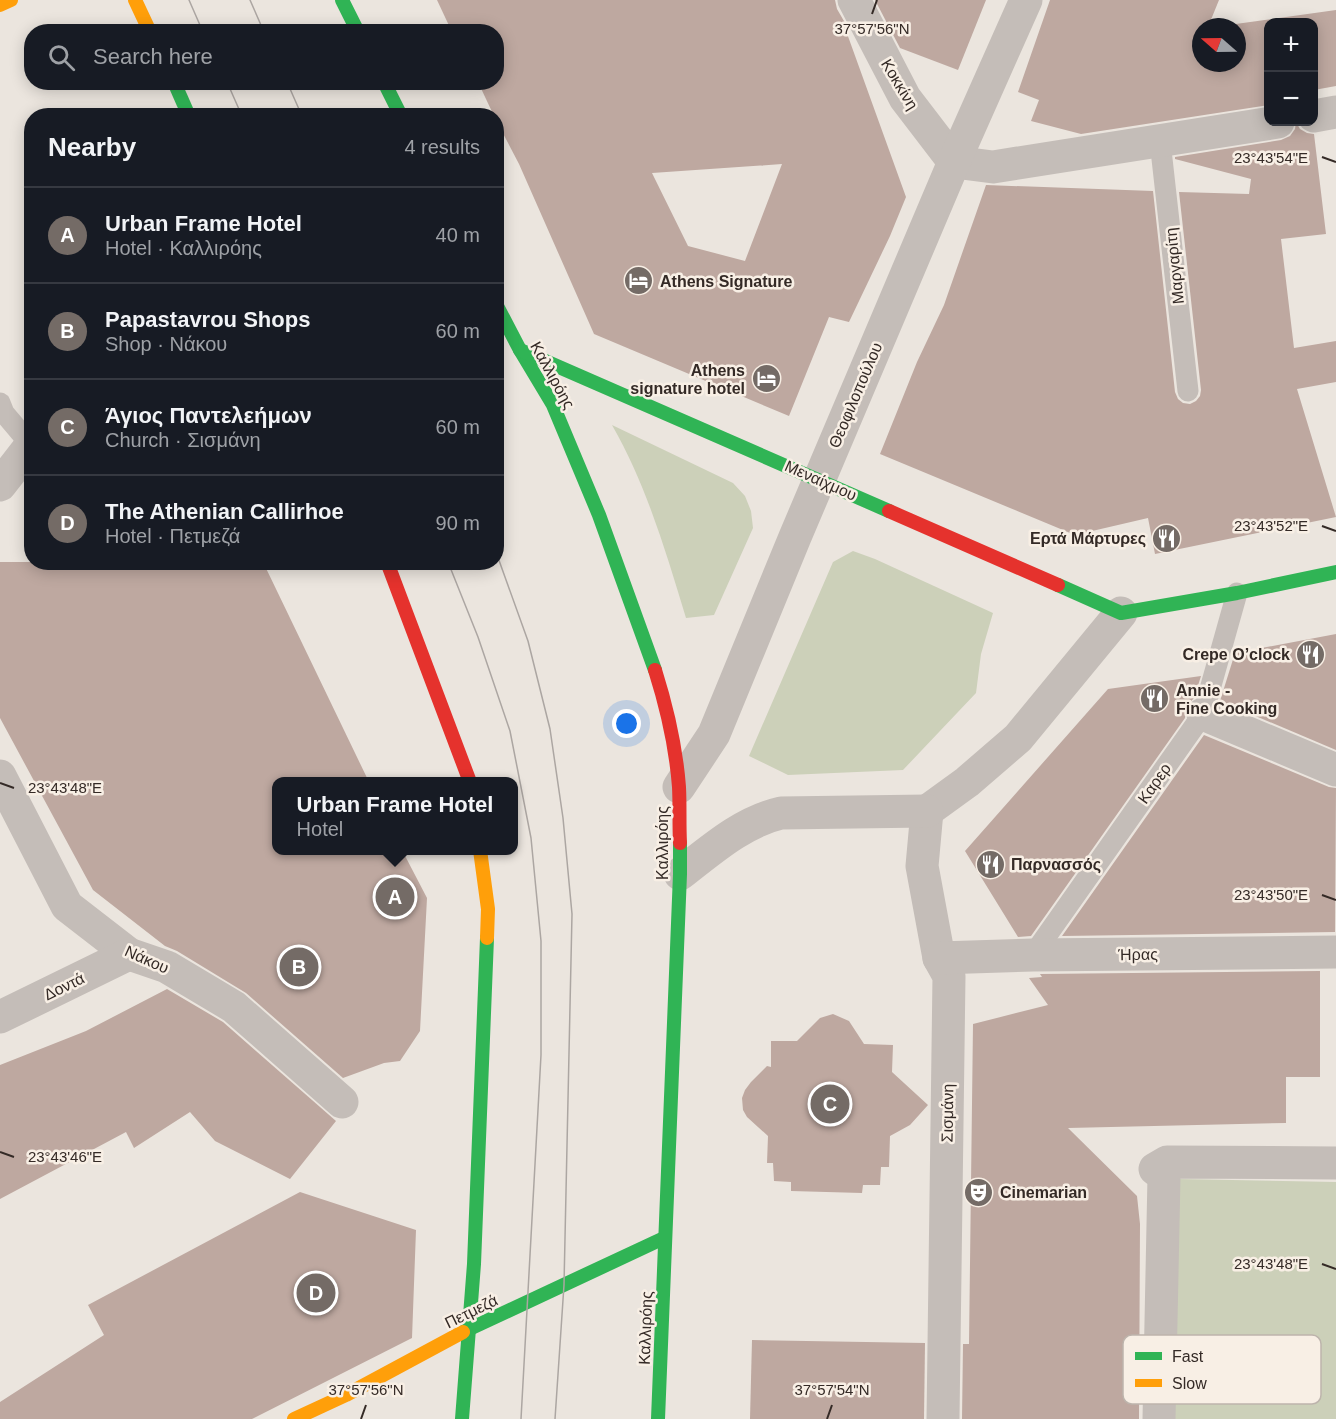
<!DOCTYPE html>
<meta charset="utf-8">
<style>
:root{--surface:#171b24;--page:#242831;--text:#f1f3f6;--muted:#9ea1a6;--line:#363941;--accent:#746b66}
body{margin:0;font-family:Helvetica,sans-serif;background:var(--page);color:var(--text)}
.controls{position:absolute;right:18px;top:18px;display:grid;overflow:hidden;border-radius:12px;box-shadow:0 3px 15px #0003}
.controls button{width:54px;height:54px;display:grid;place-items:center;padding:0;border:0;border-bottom:2px solid var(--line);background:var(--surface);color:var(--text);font:30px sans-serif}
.compass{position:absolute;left:1192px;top:18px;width:54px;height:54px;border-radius:50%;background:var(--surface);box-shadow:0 3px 15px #0003;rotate:290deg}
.you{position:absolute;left:627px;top:724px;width:21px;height:21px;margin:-15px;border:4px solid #fff;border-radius:50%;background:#1a73e8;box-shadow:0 0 0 9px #1a73e833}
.badge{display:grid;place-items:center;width:39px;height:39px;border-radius:50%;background:var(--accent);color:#fff;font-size:20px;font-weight:700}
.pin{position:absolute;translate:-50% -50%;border:3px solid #fff;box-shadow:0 2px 6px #0006}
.popup{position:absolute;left:272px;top:777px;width:246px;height:78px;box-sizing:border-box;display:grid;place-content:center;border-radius:12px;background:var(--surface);filter:drop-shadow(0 2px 4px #0005);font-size:20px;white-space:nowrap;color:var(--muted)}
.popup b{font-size:22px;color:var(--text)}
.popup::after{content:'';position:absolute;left:50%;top:100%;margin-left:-12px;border:12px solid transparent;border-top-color:var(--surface)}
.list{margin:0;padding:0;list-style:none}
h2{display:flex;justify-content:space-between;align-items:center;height:78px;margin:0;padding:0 24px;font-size:26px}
h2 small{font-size:20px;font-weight:400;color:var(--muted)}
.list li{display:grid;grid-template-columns:39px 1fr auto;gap:18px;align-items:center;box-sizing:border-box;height:96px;padding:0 24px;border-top:2px solid var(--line)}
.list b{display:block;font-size:22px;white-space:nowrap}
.list p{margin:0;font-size:20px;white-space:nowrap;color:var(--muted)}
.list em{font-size:20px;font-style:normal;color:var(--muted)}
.icon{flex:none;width:33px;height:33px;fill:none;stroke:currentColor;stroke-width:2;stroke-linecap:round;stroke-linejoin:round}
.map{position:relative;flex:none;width:1336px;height:1419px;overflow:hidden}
.search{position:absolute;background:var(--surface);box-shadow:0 3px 15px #0003;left:24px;top:24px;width:480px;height:66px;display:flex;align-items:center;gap:15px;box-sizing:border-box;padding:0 21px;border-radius:24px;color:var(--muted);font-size:22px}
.panel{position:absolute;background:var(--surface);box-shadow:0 3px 15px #0003;left:24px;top:108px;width:480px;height:462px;border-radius:24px}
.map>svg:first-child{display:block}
.green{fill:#ccd0b9}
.building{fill:#bea8a0;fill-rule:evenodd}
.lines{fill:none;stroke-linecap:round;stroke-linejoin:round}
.lane{stroke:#c4bdb8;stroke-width:21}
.street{stroke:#c4bdb8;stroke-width:33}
.fast{stroke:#30b455;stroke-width:14}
.slow{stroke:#ff9f0a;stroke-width:14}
.jam{stroke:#e5322d;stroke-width:14}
.tram{stroke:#aca6a2;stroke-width:1.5}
.ticks{fill:none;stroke:#342a26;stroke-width:2}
.labels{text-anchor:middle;stroke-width:5;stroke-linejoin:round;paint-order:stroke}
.street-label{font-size:16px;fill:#342a26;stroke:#f8efe5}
.poi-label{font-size:16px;font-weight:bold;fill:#342a26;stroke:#f8efe5;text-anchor:start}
.key{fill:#f8efe5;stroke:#bdb4ac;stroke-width:1.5}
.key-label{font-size:16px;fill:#342a26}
.ticks-label{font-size:15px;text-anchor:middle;fill:#342a26;stroke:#f8efe5;stroke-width:5;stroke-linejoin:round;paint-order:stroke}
</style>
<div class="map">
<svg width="1336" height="1419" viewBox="0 0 1336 1419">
<rect width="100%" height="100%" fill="#ebe5de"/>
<!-- green -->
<g class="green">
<path d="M612,425L733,483L745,496L751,511L753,528L714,615L686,618C666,552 646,484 612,425Z"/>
<path d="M853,551L875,559L993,613L981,654L976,693L903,770L788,775L749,756L833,562Z"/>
<path d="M1179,1179L1336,1182V1419H1172Z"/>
</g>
<!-- building -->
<g class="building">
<path d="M437,0H835L837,9L848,28H845L906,197L890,236L849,322L829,317L789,416L594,334L519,164L496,120V116H494L478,82H496V32H452ZM782,164L745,261L688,246L652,173Z"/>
<path d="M875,0H986L958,70L900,48Z"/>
<path d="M1050,0H1219L1208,27H1201V63H1237V27H1214L1336,10V86L1314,90V22H1269V105L1081,134L1031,121L1039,100L1018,92Z"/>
<path d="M1296,122L1300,129L1307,133L1314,134L1326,234L1281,239L1294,348L1336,341V382L1297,389L1336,517L1155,554L1148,518L1075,535L880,454L917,362L944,305L986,185L1153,191L1175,392L1178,399L1183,403L1190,404L1196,401L1200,396L1201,390L1179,192L1249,194L1251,179L1175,159V157L1281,140L1290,136L1295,129Z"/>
<path d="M0,562H263L369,782H276V850H402L427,898L420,1031L400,1061L384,1063L343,1078L246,993L177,951L165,946L93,890L0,718Z"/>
<path d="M1336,634V750L1220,701L1235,653Z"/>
<path d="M1201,676L1194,698L1186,707L1185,718L1031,936L1018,937L965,851L1108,689Z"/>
<path d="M1204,735L1329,787L1336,788L1335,932L1062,936Z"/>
<path d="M1320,971V1077H1286V1123L1068,1128L1137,1196L1140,1224L1139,1419H962L963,1344H969L973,1024L1048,1005L1029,978L1042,977L1040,974Z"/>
<path d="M167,989L223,1022L336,1121L290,1179L215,1141L190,1112L134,1148L126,1132L0,1199V1065L86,1031Z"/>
<path d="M833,1014L849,1021L864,1044L893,1045L892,1072L928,1105L910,1125L890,1136L889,1167H881L880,1185H863L862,1193L791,1191V1182L774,1181L773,1163H767L768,1136L747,1117L743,1110L742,1098L745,1090L751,1082L767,1066L771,1067V1041H797L820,1018Z"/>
<path d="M300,1192L416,1230L412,1338L252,1419H0V1402L104,1335L88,1305Z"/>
<path d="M752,1340L925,1343L924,1419H750Z"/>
</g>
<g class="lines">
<!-- lane -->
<g class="lane">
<path d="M1160,141L1188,391"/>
<path d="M0,403L4,413L31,445"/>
<path d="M1033,955L1203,714L1237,593"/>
</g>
<!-- street -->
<g class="street">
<path d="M854,0L905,98L954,162L993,167L1278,122"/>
<path d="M1314,116L1336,112"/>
<path d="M0,485L32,444"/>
<path d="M1203,714L1336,770"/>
<path d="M0,776L67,906L129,954L167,967L234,1007L342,1102"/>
<path d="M679,787L714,734L795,537L954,162L1026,0"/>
<path d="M927,811L922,866L939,958L949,976L943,1419"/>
<path d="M927,811L967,782L1018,738L1121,613"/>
<path d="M680,874C711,850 742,822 781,813L927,811"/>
<path d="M939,958L1033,955L1336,952"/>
<path d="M0,1017L129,954"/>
<path d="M1159,1419L1164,1176L1155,1169L1167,1162L1336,1163"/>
</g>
<!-- fast -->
<g class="fast">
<path d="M342,0L358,32"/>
<path d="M174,82L189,116"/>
<path d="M384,82L401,116"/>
<path d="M496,304L520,350L553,405L599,515L655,670"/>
<path d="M520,350L889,511"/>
<path d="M1058,585L1121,613L1237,593L1336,572"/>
<path d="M463,1332L664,1238"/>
<path d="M462,1419L474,1264L487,938"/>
<path d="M658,1419L680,874V843"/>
</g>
<!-- slow -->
<g class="slow">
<path d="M135,0L150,32"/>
<path d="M0,5L11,0"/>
<path d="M480,850L488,909L487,938"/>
<path d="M294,1419L346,1395L463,1332"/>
</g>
<!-- jam -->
<g class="jam">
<path d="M889,511L1058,585"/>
<path d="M387,562L470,782"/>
<path d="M655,670C667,708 676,747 679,787C680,806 679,824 680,843"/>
</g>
<!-- tram -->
<g class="tram">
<path d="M189,0L203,32"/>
<path d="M250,0L264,32"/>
<path d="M227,82L242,116"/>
<path d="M287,82L302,116"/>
<path d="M496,552L528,641L550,729L563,818L572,914L564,1285L555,1419"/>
<path d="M448,562L478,637L510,731L531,838L541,941V1055L521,1419"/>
</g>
</g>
<!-- ticks -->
<path class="ticks" d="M872,14L877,0M1322,157L1336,162M1322,526L1336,531M0,783L14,788M1322,895L1336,900M0,1152L14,1157M1322,1264L1336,1269M361,1419L366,1405M827,1419L832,1405"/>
<!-- icons -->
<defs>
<symbol id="hotel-disc" viewBox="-11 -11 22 22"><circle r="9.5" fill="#746b66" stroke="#f8efe5"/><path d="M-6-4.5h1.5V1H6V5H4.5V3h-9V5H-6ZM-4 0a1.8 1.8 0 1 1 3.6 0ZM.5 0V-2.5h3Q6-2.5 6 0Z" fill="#fff"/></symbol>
<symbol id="restaurant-disc" viewBox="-11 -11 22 22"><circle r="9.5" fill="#746b66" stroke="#f8efe5"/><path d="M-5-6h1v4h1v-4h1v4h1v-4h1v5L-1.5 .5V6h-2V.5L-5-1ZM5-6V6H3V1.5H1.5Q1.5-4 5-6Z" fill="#fff"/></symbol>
<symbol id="theatre-disc" viewBox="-11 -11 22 22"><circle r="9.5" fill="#746b66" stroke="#f8efe5"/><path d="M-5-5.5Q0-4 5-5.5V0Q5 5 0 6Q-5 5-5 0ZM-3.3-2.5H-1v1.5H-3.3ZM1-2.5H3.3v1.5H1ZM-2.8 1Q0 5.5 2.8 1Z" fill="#fff"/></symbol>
</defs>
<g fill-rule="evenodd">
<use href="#hotel-disc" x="622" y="264" width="33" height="33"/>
<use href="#hotel-disc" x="750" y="362" width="33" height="33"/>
<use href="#restaurant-disc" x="1150" y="522" width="33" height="33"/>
<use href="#restaurant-disc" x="1294" y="638" width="33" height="33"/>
<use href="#restaurant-disc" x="1138" y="682" width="33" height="33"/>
<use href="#restaurant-disc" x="974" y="848" width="33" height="33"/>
<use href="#theatre-disc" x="962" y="1176" width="33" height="33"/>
</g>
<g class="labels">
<!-- street labels -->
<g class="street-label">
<text transform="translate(900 84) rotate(59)" y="6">Κοκκίνη</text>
<text transform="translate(1174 266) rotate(-96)" y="6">Μαργαρίτη</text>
<text transform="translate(553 375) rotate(61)" y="6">Καλλιρόης</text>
<text transform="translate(855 395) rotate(-67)" y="6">Θεοφιλοπούλου</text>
<text transform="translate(821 480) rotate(24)" y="6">Μεναίχμου</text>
<text transform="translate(1154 783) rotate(-55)" y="6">Καρερ</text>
<text transform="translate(662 843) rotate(-90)" y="6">Καλλιρόης</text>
<text transform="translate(1138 954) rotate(-1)" y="6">Ήρας</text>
<text transform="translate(147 959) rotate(24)" y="6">Νάκου</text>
<text transform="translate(64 986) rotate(-26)" y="6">Δοντά</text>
<text transform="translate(947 1113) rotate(-89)" y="6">Σισμάνη</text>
<text transform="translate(471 1311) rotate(-26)" y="6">Πετμεζά</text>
<text transform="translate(645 1328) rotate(-88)" y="6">Καλλιρόης</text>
</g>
<!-- poi labels -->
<g class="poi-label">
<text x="660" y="287">Athens Signature</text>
<text x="745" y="376" text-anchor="end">Athens<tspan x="745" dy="18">signature hotel</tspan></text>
<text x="1146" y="544" text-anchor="end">Ερτά Μάρτυρες</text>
<text x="1290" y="660" text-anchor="end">Crepe O’clock</text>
<text x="1176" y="696">Annie -<tspan x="1176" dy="18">Fine Cooking</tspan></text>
<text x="1011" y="870">Παρνασσός</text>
<text x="1000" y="1198">Cinemarian</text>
</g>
</g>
<!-- legend -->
<rect x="1123" y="1335" width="198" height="69" rx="9" class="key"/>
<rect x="1135" y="1352" width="27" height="8" fill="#30b455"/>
<rect x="1135" y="1379" width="27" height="8" fill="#ff9f0a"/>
<g class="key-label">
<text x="1172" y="1362">Fast</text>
<text x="1172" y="1389">Slow</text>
</g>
<g class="ticks-label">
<text x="872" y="34">37°57'56"N</text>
<text x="1271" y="163">23°43'54"E</text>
<text x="1271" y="531">23°43'52"E</text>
<text x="65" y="793">23°43'48"E</text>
<text x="1271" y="900">23°43'50"E</text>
<text x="65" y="1162">23°43'46"E</text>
<text x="1271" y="1269">23°43'48"E</text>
<text x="366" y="1395">37°57'56"N</text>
<text x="832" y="1395">37°57'54"N</text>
</g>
</svg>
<div class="controls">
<button>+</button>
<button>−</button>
</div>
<svg class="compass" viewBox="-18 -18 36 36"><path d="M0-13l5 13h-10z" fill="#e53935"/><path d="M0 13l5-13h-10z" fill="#9ea1a6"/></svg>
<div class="you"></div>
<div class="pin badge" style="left:395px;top:897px">A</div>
<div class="popup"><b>Urban Frame Hotel</b>Hotel</div>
<div class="pin badge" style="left:299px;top:967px">B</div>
<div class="pin badge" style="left:830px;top:1104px">C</div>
<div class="pin badge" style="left:316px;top:1293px">D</div>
<div class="search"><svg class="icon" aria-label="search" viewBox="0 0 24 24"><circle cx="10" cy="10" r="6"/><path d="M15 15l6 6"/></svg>Search here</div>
<section class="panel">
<h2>Nearby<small>4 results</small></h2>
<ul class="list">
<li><span class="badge">A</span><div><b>Urban Frame Hotel</b><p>Hotel · Καλλιρόης</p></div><em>40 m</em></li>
<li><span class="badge">B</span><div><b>Papastavrou Shops</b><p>Shop · Νάκου</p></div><em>60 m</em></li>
<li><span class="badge">C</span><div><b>Άγιος Παντελεήμων</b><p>Church · Σισμάνη</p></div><em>60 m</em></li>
<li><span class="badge">D</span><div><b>The Athenian Callirhoe</b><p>Hotel · Πετμεζά</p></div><em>90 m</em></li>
</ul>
</section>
</div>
